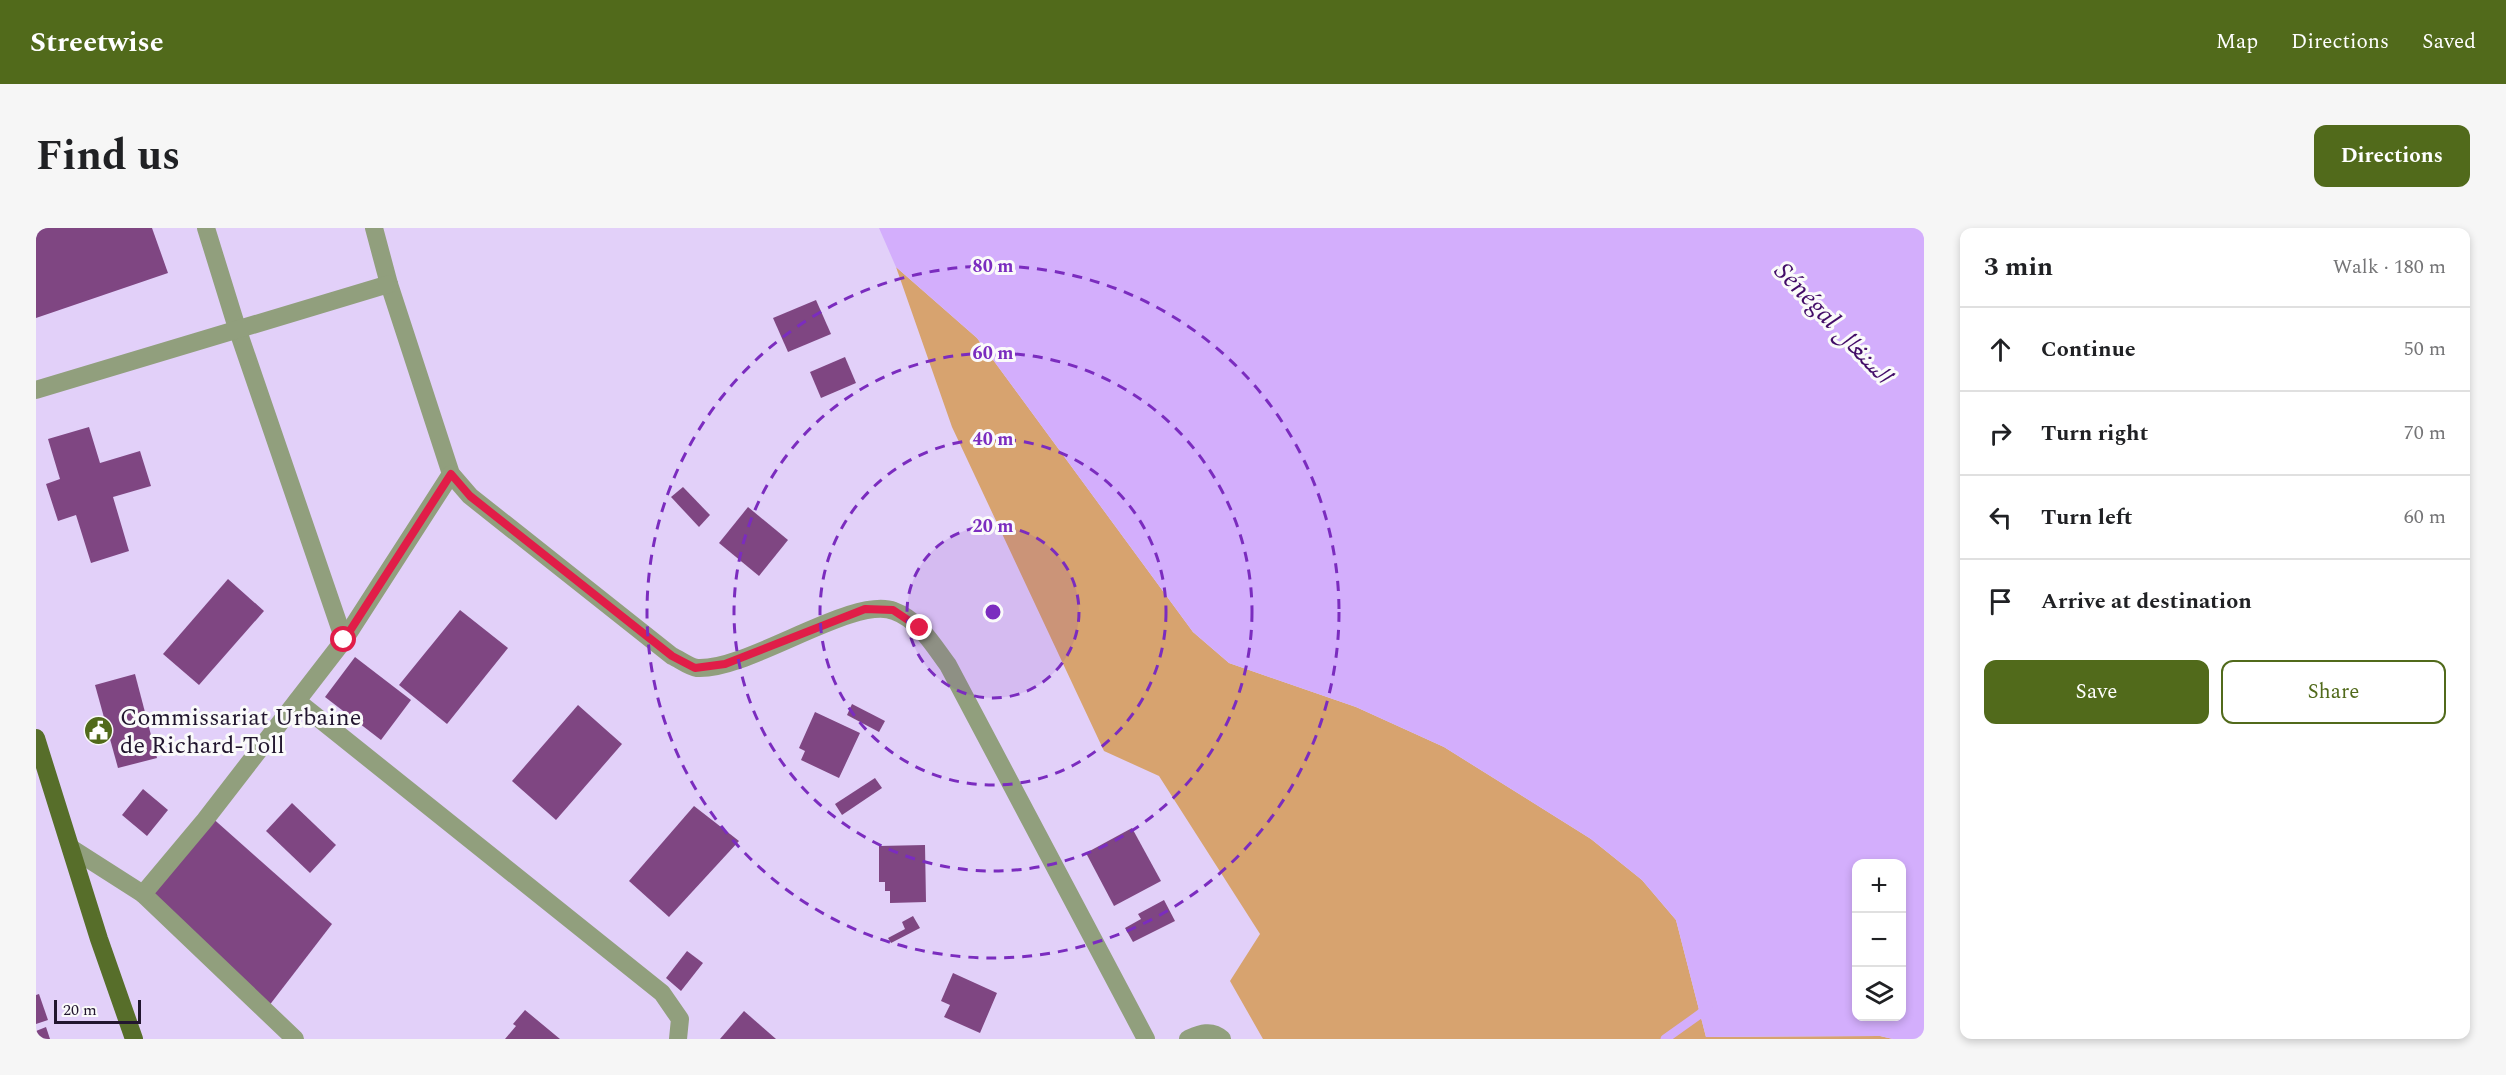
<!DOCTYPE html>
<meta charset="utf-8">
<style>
:root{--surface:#fff;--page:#f6f6f6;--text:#202124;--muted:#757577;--line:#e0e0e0;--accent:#516a1b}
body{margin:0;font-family:Spectral,"Noto Naskh Arabic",serif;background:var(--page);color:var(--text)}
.controls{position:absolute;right:18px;bottom:18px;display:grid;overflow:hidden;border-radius:12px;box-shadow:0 3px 9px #0003}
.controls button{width:54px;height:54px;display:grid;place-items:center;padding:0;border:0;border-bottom:2px solid var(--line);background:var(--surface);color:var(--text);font:30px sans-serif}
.scale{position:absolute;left:18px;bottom:15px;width:87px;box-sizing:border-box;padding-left:6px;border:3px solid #22162f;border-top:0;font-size:16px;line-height:21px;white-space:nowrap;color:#22162f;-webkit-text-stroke:4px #fafafa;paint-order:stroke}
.stop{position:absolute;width:18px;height:18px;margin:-14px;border:4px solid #e11d48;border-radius:50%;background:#fff}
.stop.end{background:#e11d48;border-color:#fff;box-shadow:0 2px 6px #0008}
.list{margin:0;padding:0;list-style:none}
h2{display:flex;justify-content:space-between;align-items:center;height:78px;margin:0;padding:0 24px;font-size:26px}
h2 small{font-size:20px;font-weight:400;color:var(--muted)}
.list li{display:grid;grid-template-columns:39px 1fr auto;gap:18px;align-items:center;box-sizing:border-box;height:84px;padding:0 24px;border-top:2px solid var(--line)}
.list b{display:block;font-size:22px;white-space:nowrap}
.list em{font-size:20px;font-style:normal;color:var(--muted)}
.actions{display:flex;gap:12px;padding:18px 24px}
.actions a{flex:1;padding:14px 0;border:2px solid var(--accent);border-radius:12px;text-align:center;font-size:21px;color:var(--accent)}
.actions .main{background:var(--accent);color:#fff}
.icon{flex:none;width:33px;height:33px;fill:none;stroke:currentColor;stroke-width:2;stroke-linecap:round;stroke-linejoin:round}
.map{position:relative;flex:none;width:1888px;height:811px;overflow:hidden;border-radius:12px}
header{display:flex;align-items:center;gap:36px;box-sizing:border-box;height:84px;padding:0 30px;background:var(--accent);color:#fff}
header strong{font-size:28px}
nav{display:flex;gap:33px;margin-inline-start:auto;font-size:21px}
.intro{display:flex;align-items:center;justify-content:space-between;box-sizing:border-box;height:144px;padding:0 36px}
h1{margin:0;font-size:42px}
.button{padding:15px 27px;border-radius:12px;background:var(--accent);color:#fff;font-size:21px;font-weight:700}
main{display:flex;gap:36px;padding:0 36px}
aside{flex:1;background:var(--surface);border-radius:12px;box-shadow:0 3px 9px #0003}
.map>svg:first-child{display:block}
.green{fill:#d7a36f}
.water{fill:#d3aefc;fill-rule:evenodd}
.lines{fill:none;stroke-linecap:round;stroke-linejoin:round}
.stream{stroke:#d3aefc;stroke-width:9}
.building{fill:#7f4682}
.street{stroke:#919f7d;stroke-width:18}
.primary{stroke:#576e2a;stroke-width:18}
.route{stroke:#e11d48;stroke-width:8}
.ring{fill:none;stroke:#7b2cbf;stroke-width:3;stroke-dasharray:10 8}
.labels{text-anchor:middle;stroke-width:6;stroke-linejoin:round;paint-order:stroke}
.poi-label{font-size:24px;fill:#22162f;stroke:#fafafa;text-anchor:start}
.water-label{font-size:26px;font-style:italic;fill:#420b67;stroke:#fafafa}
.centre{fill:#7b2cbf;stroke:#fafafa;stroke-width:3}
.ring-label{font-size:18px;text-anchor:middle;font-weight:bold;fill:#7b2cbf;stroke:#fafafa;stroke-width:6;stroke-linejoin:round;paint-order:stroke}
</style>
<header>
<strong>Streetwise</strong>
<nav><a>Map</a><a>Directions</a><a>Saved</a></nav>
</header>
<div class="intro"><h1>Find us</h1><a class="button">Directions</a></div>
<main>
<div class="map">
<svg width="1888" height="811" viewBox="0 0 1888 811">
<rect width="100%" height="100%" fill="#e2d0f9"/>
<!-- green -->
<path class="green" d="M860,39L941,110L1157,404L1193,435L1320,479L1408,519L1555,611L1606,652L1640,692L1670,809L1844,808L1857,811H1227L1194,753L1224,706L1123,548L1068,523L916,199Z"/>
<!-- water -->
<path class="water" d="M843,0H1888V811H1857L1844,808L1670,809L1640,692L1606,652L1555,611L1408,519L1320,479L1193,435L1157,404L941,110L860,39ZM1820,636H1866V788H1820Z"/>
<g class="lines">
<!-- stream -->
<path class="stream" d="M1629,811L1664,786L1672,778"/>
</g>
<!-- building -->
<g class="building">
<path d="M9,0H116L132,45L0,90V3Z"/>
<path d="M780,72L795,106L752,124L737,90Z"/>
<path d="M809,129L820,155L785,170L774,144Z"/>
<path d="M53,199L64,235L104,223L115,258L77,269L93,323L55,335L40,287L22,293L10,256L24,251L12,211Z"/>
<path d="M647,259L674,287L663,299L635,269Z"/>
<path d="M712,279L752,312L723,348L683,315Z"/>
<path d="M192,351L228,383L163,457L127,426Z"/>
<path d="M424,382L472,420L411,496L363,457Z"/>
<path d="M319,429L375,472L345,512L289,469Z"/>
<path d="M99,446L121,530L82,540L59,457Z"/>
<path d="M816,476L849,493L843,504L811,487Z"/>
<path d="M542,477L586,516L520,592L476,553Z"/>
<path d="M779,484L824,505L803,550L765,532L769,523L763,520Z"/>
<path d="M839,550L846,560L806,587L799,576Z"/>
<path d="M107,561L132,582L111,608L86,587Z"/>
<path d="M256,575L300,617L274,645L230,603Z"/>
<path d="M658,578L703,613L633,689L593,653Z"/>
<path d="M173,587L296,696L229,783L103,666Z"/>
<path d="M1096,600L1125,653L1078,678L1050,625Z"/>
<path d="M889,617L890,674L854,675V663H849V654H843V618Z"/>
<path d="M1128,672L1139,693L1097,714L1089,700L1105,691L1102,686Z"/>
<path d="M877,688L884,700L855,715L852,710L869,701L866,694Z"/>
<path d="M651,723L667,735L645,763L630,750Z"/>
<path d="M917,745L961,765L944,805L908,789L914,777L905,773Z"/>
<path d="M3,766L12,792L0,796V767Z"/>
<path d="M489,782L524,811H469L480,798L477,796Z"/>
<path d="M708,783L740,811H684Z"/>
<path d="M10,799L14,811H0V803Z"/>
</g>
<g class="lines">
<!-- street -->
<g class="street">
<path d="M170,0L201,100L308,412"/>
<path d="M338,0L353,56L415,246L434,268L636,428C643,431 653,439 661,440C712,443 817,367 858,383C883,392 897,417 912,437L1110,811"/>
<path d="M0,162L353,56"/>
<path d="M261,473L626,765L644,791L642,811"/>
<path d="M35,620L107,666L259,811"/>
<path d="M107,666L169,592L308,412L415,246"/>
<path d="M1152,811C1164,806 1175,801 1186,811"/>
</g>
<!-- primary -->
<path class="primary" d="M0,510L63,711L98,811"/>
</g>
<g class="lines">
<!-- route -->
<path class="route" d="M308,412L415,246L434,268L636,428L659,440L689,436L829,381L857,382L884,400"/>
</g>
<!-- distance rings -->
<circle cx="957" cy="384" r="86" fill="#7b2cbf" fill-opacity=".12"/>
<g class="ring">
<circle cx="957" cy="384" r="86"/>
<circle cx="957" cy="384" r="173"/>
<circle cx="957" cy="384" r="259"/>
<circle cx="957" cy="384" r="346"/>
</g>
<!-- icons -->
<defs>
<symbol id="civic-disc" viewBox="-11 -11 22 22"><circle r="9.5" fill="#516a1b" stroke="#fafafa"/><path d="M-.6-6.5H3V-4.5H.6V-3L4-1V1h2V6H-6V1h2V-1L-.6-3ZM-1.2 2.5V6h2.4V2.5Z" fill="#fff"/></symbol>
</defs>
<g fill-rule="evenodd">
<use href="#civic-disc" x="46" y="486" width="33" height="33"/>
</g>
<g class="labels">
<!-- poi labels -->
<g class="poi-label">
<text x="84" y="497">Commissariat Urbaine<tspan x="84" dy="28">de Richard-Toll</tspan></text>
</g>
<!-- water labels -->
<g class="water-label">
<text transform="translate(1798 94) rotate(46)" y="9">Sénégal السنغال</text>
</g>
</g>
<circle cx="957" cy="384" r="9" class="centre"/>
<g class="ring-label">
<text x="957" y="44">80 m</text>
<text x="957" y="131">60 m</text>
<text x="957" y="217">40 m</text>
<text x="957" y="304">20 m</text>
</g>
</svg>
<div class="controls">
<button>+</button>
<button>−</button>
<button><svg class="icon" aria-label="layers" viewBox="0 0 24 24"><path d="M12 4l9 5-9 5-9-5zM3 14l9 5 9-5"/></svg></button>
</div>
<div class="scale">20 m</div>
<div class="stop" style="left:308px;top:412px"></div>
<div class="stop end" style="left:884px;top:400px"></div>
</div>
<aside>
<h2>3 min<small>Walk · 180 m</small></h2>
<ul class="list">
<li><svg class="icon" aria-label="ahead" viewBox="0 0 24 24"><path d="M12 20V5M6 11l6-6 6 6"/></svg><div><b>Continue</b></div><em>50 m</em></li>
<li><svg class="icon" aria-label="right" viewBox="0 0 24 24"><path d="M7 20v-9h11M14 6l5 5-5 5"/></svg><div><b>Turn right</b></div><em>70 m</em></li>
<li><svg class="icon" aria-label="left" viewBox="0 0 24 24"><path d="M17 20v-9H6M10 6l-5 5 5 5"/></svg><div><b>Turn left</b></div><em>60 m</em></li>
<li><svg class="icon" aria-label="arrive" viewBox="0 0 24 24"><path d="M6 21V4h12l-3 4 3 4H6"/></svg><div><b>Arrive at destination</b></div></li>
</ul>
<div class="actions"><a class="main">Save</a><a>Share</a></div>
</aside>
</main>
